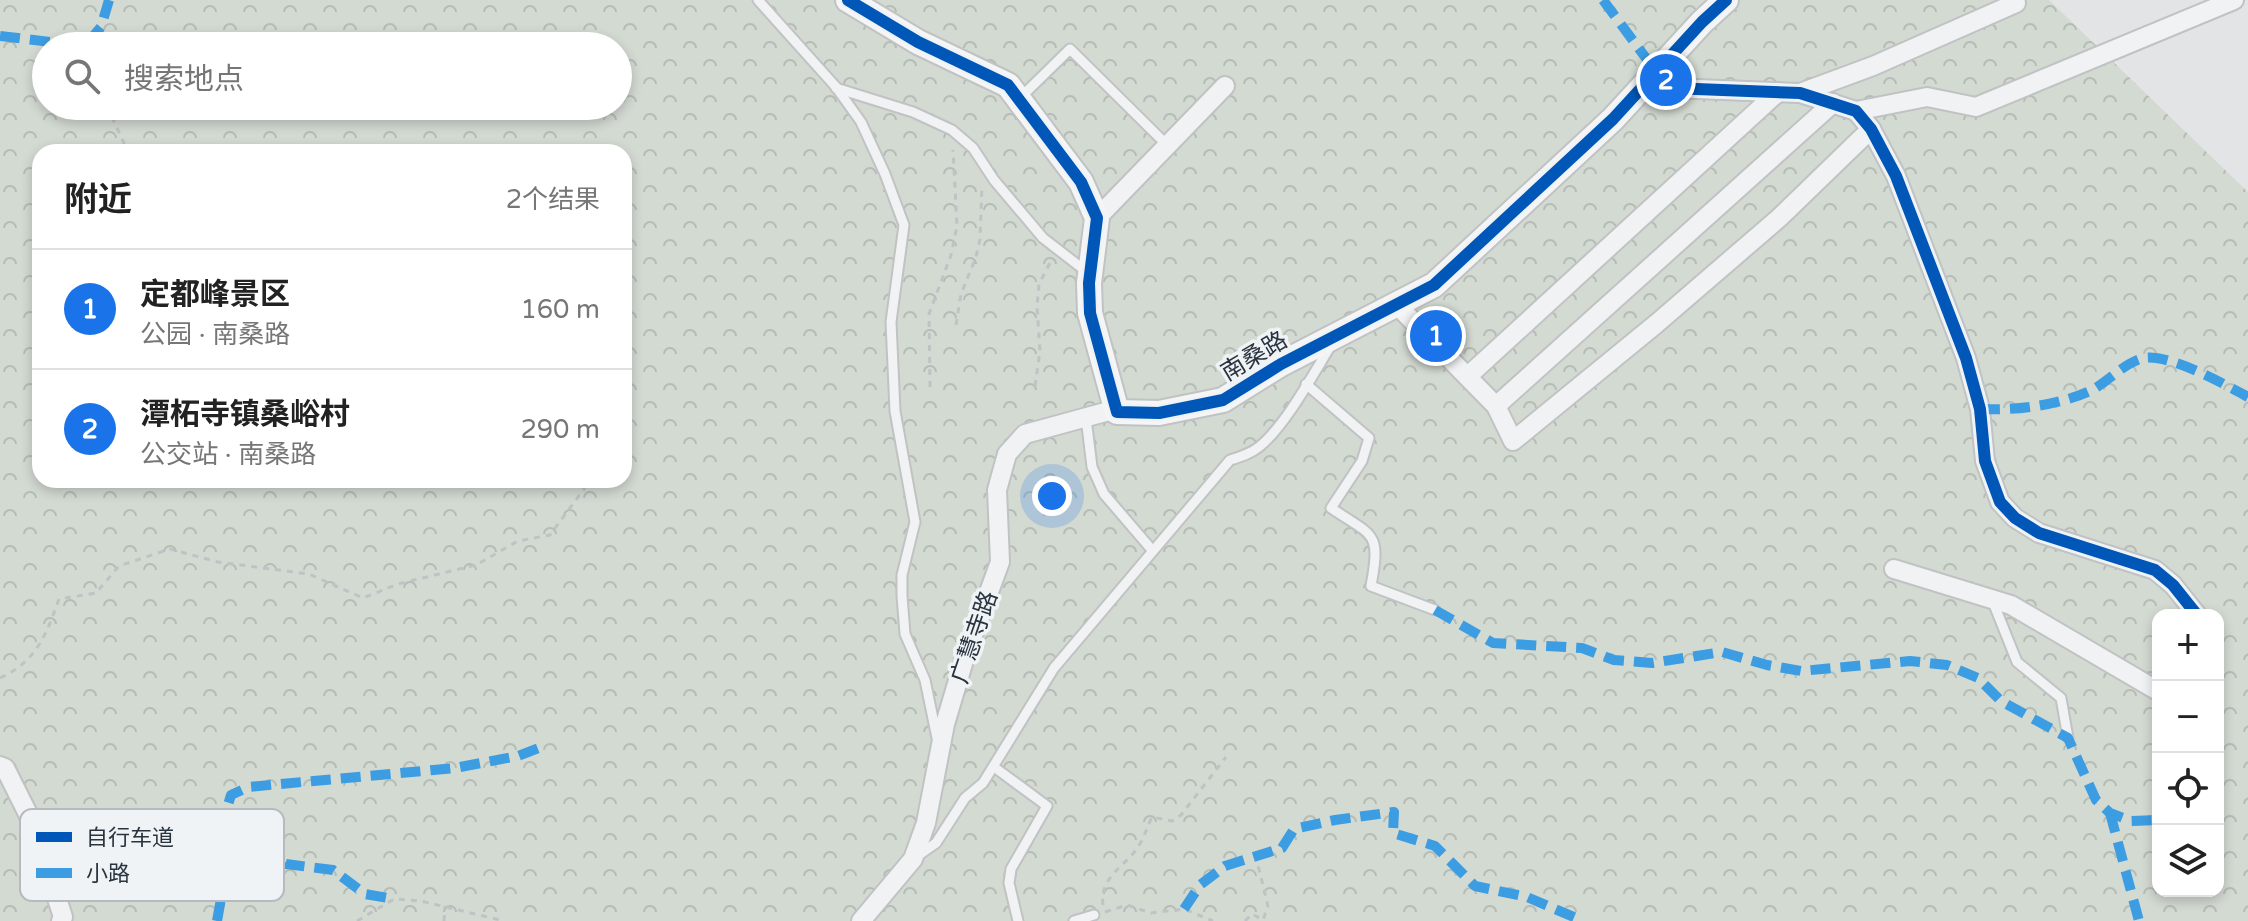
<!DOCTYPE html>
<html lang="zh">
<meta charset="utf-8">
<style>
:root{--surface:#fff;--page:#f2f2f2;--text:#222;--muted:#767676;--line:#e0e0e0;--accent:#1a73e8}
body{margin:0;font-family:"Varela Round","Noto Sans SC",sans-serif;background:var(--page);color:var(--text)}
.controls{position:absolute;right:24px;bottom:24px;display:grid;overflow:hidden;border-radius:16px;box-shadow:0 4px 12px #0003}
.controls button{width:72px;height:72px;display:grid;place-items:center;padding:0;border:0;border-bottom:2px solid var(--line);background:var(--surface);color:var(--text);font:40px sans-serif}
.you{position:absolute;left:1052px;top:496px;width:28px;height:28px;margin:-20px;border:6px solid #fff;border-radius:50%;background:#1a73e8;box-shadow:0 0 0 12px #1a73e833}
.badge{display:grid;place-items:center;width:52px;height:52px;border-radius:50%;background:var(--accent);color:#fff;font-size:26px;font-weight:700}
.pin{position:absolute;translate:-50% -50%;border:4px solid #fff;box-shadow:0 2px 8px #0006}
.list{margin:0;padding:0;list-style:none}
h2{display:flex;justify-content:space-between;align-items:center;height:104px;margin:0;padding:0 32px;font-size:34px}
h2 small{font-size:26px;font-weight:400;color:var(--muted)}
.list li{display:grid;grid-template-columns:52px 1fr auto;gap:24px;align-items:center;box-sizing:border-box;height:120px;padding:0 32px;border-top:2px solid var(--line)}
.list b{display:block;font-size:30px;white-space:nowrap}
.list p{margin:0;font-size:26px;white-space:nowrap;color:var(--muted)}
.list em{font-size:26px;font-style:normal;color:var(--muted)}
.icon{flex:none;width:44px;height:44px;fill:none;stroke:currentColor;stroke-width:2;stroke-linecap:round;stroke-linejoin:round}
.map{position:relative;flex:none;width:2248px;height:921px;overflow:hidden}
.search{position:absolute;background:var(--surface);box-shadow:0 4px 12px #0003;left:32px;top:32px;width:600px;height:88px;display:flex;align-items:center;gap:20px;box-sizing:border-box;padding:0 28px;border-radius:44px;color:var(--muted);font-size:30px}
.panel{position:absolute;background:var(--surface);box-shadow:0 4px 12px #0003;left:32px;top:144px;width:600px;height:344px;border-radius:24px}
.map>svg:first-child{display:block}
.park{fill:url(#park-crowns);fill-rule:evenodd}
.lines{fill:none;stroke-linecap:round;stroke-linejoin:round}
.lane-casing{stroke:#c0c2c4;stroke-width:13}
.street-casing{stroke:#c0c2c4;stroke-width:22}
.secondary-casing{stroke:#c0c2c4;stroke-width:28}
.path{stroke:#c0c3c5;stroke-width:3;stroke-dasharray:6 6;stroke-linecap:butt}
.lane{stroke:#f1f2f3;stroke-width:9}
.street{stroke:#f1f2f3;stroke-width:18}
.secondary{stroke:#f5f5f6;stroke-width:24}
.quiet{stroke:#3d9de3;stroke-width:10;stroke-dasharray:20 10;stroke-linecap:butt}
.cycleway-casing{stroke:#eff3f6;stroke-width:17}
.cycleway{stroke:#0057b8;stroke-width:12}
.labels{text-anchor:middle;stroke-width:7;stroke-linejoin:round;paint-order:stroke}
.street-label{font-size:24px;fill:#2a343e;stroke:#eff3f6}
.key{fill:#eff3f6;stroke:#b4babf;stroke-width:2}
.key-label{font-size:22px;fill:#2a343e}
</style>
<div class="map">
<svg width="2248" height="921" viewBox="0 0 2248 921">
<defs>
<pattern id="park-crowns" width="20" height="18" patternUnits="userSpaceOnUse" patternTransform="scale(2)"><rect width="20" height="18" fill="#d3dad2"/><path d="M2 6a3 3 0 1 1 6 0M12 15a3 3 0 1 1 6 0" fill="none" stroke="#b5bcb5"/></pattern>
</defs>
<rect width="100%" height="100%" fill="#e2e4e6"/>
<!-- park -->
<path class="park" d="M0,0H2049L2248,192V921H0ZM46,46H618V106H46ZM40,152H624V480H40ZM2158,615H2218V891H2158Z"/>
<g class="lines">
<defs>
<g id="lane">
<path d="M758,0L836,87L861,122L885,174L904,225L891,322L895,411L915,522L902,575V596L905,634L925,680L937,738"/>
<path d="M836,88L913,112L952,130L973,148L994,180L1043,238L1087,272"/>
<path d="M1020,98L1070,49L1168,146"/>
<path d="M1306,384L1369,438L1362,461L1331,508C1374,537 1381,531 1371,586L1435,610"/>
<path d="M1086,418L1092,467L1104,494L1152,550"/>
<path d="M1993,602L2017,662L2061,698L2068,738"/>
<path d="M994,767L1047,806L1011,869L1009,883L1018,921"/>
<path d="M916,857L936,843L965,798L983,783L1054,668L1230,460C1240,457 1250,454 1259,447C1285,426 1312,376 1330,347"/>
<path d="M1074,921L1094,915"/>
</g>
<g id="street">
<path d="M1645,87L1800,93L1856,111L1871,129L1896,176L1966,358L1980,409L1985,461L2000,502L2015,518L2039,533L2155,570L2173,585L2197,615"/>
<path d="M1800,93L1873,66L2016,3L2015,0"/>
<path d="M1856,111L1927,97L1976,107L2234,0"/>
<path d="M1097,218L1225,86"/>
<path d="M1396,304L1496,406L1513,441L1656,324L1779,218L1871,129"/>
<path d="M1468,376L1778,92"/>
<path d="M1496,406L1833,103"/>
<path d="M1894,569L2011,605L2158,691"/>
<path d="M0,766L5,768L33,824L63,917L61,921"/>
<path d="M861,921L913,859L926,823L945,724L965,657L1000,562L997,490L1007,454L1025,434L1109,411L1117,412"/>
</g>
<path id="secondary" d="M848,0L918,42L1008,85L1081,182L1097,218L1089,283L1090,313L1117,412L1159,413L1223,400L1281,364L1434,285L1613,119L1702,22L1726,0"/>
</defs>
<!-- lane casing -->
<use href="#lane" class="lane-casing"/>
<!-- street casing -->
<use href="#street" class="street-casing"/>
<!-- secondary casing -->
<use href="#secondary" class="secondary-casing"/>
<!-- path -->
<g class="path">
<path d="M107,106L128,152"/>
<path d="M956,325L961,294L976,257L980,239L982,185"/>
<path d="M1035,386L1040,351L1037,307L1039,284L1051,261"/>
<path d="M930,387L929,314L951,255L957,226L953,150"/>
<path d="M0,678C37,661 46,635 59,599L96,593L119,566L170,549L218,562L309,574L363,598L398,584L476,565L518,541L550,535L584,489L588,480"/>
<path d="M1103,905C1099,877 1125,867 1138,847C1144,838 1147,827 1152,817L1172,821L1181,815L1226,757"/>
<path d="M1105,912L1127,905L1151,913L1184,909L1213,921"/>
<path d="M357,921L394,899L421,901L504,921"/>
<path d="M444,921L445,906"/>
<path d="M1245,921L1252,914L1263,920L1268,906L1256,857"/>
</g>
<!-- lane -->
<use href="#lane" class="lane"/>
<!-- street -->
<use href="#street" class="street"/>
<!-- secondary -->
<use href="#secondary" class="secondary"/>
<!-- quiet -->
<g class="quiet">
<path d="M1603,0L1657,73"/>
<path d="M0,36L85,46L101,27L109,0"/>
<path d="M1980,409C2015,411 2062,405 2094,389C2109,380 2123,365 2140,359C2164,350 2226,385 2248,397"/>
<path d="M1435,610L1493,643L1582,648L1614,660L1652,663L1722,652L1767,665L1801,671L1910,661L1947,665L1978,678L2001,701L2068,738L2096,800L2110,813L2131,821L2158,820"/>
<path d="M2110,813L2139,921"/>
<path d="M231,843H255L286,864L333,870L365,894L394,899"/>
<path d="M1184,909L1200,885L1225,866L1282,848L1294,829L1335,820L1394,812L1393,833L1435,846L1475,886L1527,897L1583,921"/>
<path d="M217,921L231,843L227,808L231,795L248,787L455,768L518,756L544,746"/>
</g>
<defs>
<g id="cycleway">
<path d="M848,0L918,42L1008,85L1081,182L1097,218L1089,283L1090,313L1117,412L1159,413L1223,400L1281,364L1434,285L1613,119L1702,22L1726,0"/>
<path d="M1645,87L1800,93L1856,111L1871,129L1896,176L1966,358L1980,409L1985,461L2000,502L2015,518L2039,533L2155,570L2173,585L2197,615"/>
</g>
</defs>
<!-- cycleway casing -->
<use href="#cycleway" class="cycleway-casing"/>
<!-- cycleway -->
<use href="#cycleway" class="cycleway"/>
</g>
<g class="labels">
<!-- street labels -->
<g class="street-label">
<text transform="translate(1254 356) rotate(-31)" y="8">南桑路</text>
<text transform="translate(974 637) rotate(-71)" y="8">广慧寺路</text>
</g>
</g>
<!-- legend -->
<rect x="20" y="809" width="264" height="92" rx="12" class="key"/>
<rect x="36" y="832" width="36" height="10" fill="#0057b8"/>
<rect x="36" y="868" width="36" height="10" fill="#3d9de3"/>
<g class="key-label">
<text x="86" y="845">自行车道</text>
<text x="86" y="881">小路</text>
</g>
</svg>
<div class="controls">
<button>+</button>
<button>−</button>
<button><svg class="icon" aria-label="locate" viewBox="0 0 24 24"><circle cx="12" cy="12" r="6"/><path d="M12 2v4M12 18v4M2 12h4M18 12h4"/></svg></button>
<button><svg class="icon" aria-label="layers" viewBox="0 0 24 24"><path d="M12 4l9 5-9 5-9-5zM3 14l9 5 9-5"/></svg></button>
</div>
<div class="you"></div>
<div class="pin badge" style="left:1436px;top:336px">1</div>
<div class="pin badge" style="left:1666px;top:80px">2</div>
<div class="search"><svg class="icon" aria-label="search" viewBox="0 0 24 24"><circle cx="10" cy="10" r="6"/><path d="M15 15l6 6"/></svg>搜索地点</div>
<section class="panel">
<h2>附近<small>2个结果</small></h2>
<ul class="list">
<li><span class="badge">1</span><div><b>定都峰景区</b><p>公园 · 南桑路</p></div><em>160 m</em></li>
<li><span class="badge">2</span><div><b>潭柘寺镇桑峪村</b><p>公交站 · 南桑路</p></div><em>290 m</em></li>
</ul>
</section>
</div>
